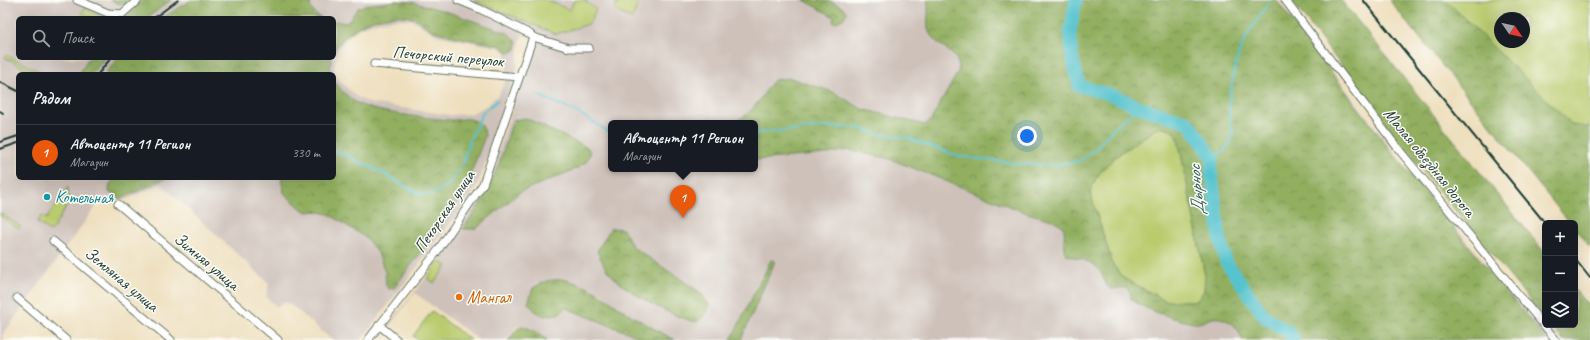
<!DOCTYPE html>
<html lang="ru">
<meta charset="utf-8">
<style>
:root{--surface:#171b24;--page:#242831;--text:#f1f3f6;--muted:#9ea1a6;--line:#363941;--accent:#ea580c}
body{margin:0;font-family:Caveat,sans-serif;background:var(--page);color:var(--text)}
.controls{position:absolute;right:12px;bottom:12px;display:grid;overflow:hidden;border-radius:6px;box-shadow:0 4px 16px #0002}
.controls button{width:36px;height:36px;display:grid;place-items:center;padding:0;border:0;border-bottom:1px solid var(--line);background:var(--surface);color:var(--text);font:20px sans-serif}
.compass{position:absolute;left:1494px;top:12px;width:36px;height:36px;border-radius:50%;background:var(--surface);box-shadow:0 4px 16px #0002;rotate:124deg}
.you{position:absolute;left:1027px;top:136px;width:14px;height:14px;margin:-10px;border:3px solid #fff;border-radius:50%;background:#1a73e8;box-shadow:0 0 0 6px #1a73e833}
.badge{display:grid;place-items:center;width:26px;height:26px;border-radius:50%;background:var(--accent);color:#fff;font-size:13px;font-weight:700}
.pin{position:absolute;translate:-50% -33px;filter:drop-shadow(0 1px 2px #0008)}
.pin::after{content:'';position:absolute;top:21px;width:14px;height:12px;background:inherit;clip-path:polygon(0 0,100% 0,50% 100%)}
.popup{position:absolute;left:608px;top:120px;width:150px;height:52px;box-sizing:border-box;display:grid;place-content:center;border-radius:6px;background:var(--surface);filter:drop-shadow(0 1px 3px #0005);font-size:13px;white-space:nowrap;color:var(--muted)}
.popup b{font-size:15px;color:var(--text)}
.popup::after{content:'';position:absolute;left:50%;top:100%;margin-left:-8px;border:8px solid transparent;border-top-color:var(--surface)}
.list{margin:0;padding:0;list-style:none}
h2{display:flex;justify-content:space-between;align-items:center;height:52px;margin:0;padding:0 16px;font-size:17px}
h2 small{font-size:13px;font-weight:400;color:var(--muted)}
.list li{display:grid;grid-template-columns:26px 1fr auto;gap:12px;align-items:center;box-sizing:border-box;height:56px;padding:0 16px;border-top:1px solid var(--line)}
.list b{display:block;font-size:15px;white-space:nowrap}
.list p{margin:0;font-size:13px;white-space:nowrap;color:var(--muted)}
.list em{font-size:13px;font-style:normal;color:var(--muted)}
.icon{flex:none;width:22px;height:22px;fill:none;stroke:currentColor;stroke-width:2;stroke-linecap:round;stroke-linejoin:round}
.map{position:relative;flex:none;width:1590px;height:340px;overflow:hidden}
.search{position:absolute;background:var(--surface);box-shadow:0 4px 16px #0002;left:16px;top:16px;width:320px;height:44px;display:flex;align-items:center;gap:10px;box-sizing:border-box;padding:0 14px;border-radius:6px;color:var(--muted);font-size:15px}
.panel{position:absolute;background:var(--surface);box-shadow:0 4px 16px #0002;left:16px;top:72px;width:320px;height:108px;border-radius:6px}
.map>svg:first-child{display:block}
.industrial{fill:#cec1ba;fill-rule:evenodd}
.green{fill:#b9cb6e;stroke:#6c8451;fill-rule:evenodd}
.forest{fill:url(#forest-crowns);stroke:#58764a;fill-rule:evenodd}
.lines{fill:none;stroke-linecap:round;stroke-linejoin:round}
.stream{stroke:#56c3ce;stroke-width:2}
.river{stroke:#56c3ce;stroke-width:13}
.minor-casing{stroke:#677664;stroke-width:9}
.minor{stroke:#fff;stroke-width:7}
.rail{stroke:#1f3d34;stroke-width:2}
.culture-dot{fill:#0f9aa8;stroke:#fdfcf7;stroke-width:1.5}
.food-dot{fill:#e8710a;stroke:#fdfcf7;stroke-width:1.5}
.labels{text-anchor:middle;stroke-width:3;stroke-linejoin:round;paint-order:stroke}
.street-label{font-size:17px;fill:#1f3d34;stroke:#fdfcf7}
.culture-label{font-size:17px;fill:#0d838f;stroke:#fdfcf7;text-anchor:start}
.food-label{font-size:17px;fill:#c56008;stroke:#fdfcf7;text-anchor:start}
.water-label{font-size:18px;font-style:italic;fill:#2d5e5a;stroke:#fdfcf7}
</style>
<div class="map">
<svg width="1590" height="340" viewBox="0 0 1590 340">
<defs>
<pattern id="forest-crowns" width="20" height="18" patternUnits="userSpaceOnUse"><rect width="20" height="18" fill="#92af61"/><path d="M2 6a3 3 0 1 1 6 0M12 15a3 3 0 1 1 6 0" fill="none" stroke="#779051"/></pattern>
</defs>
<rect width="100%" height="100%" fill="#fdfcf7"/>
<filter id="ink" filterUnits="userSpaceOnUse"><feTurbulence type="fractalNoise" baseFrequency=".025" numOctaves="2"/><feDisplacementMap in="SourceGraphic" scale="8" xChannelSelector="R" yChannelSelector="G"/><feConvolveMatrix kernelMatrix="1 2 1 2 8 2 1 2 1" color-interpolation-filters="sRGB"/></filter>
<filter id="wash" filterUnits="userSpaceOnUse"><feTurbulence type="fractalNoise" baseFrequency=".012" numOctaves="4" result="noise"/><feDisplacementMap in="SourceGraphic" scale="16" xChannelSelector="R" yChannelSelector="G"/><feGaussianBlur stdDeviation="0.9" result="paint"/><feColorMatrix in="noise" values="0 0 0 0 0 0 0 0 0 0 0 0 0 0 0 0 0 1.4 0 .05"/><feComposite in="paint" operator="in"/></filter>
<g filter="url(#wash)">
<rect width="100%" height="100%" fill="#eedfbe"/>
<!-- industrial -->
<path class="industrial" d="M0,0H191L163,18H18V58H118L105,74H18V178H115L109,188L123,198L166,178H281L283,188L308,212L315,211L329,214L366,238L378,253L385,272L386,286L394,288L450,214L466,186L485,136L484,129L471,119L451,121L375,110L360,105L346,96L334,82V74H331L330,68L332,58H334V51L340,40L357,26L390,16L412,18L435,32L504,48L508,33L358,8L347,23H341L334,21V18L318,17L310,6L312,0H1278L1396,155L1549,340H546L523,326L518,325L506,340H479L415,293L379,340H376L432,270L486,187L528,63L531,52V40L527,35H523L520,40L517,68L482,174L477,185L468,200L361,340H332L290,304L284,303L277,307L266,297L269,283L161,184L123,201L107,197L101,199L2,336L6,340H0ZM398,19L412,20L436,35L500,48L505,51L508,61L505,83L498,95L486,106L470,114L449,115L370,103L354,95L336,77L334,67L338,48L349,36L359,28L378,22ZM611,123H755V169H611Z"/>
<!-- green -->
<g class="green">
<path d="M473,0H546L570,10L574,0H586V2L596,9L589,24L556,34Z"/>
<path d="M619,0H638V4L632,19L614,10Z"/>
<path d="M1446,0H1590V127L1572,126ZM1500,18H1524V42H1500Z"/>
<path d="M84,8L101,16L100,18H92L82,13Z"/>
<path d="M6,55L45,74C27,74 21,64 5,58Z"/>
<path d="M1157,128C1167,128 1173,129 1178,138L1205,276L1204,291L1197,301H1166L1123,278L1113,265L1090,193C1096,164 1134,145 1157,128Z"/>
<path d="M68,187L69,202L51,232L37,222L42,216L46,219Z"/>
<path d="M0,213L21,227L19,229L0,216Z"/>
<path d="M439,261L447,266L434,283L427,278Z"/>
<path d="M432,311L471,340H418L413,336Z"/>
</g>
<!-- forest -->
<g class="forest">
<path d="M110,0H132L125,6Z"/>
<path d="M142,0H171L147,18H126Z"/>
<path d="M191,0H312L310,6C313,12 316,16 322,18H163Z"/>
<path d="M804,0C818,0 840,0 847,13L843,19L836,22H833L834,17Z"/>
<path d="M927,0H1276L1395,156L1546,340H1242C1239,327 1227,316 1213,318C1207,319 1201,324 1195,323C1180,321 1142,309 1131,299C1131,285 1123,287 1112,289L1107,286C1097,261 1093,263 1067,255C1060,247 1067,236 1063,226L1053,220L1027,213L890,159L849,150L827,154L755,160V123H729C750,120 761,96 774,80L790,78L833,92L862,109L925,125L931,120L958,72C962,54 942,49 932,37C923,26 931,12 927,0ZM1157,128C1167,128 1173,129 1178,138L1205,276L1204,291L1197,301H1166L1123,278L1113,265L1090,193C1096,165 1134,144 1157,128Z"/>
<path d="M1291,0H1341L1545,253V319L1404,148Z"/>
<path d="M1389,0H1446L1572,125L1590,127V247L1575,229V223H1570Z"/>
<path d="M396,1L411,2L445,11L508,33L517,42L516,49L513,52H508L500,46C479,41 457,38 437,32C428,30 422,21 413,18C384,10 348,26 334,51V21L347,23L358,8L365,5Z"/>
<path d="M89,58H105L92,74H79Z"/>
<path d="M118,58H332L330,68L331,74H105Z"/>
<path d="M334,82C342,91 348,98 359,104C376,113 429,118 449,120C457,121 466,117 473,120C482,123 484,127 485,136L466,186L450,214L394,288L389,289L386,286L385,272L378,253L366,238L329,214L315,211L308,212L303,210L284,193L281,178H334Z"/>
<path d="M526,118L588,148L590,154L587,161L578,168L520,192L476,229H463L482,201L499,164L513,120Z"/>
<path d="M115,178H166L123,198H119L109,192L110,184Z"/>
<path d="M611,228L623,229L633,247L701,293L709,305L707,313L697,322C673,318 622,290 607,270C603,264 600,257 597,251Z"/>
<path d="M771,260L775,261L772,268L741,340H731Z"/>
<path d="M562,279C589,285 599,294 620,308C638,320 656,330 675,340H647L566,308L558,314L544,316L535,311L528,303L533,288L546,281Z"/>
<path d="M1575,290L1590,308V340H1563L1550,325H1575Z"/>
<path d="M523,326L535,331L547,340H508L519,327Z"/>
</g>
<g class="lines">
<!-- stream -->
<g class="stream">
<path d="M535,94L575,111L611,133"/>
<path d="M755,133L827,127L860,128L877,134L908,138L958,156L1021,164L1054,165L1079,161L1094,150L1113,129L1139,107"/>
<path d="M334,150L373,168L420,194H433L450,183L463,164L470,139L483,112L498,100"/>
<path d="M1213,158C1244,137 1229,134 1229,106C1230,92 1233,77 1236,63C1242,40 1256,21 1270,2"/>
</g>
<!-- river -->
<path class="river" d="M1076,0L1070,33L1072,56L1079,86L1112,95L1139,107L1188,122L1213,158L1211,169L1220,238L1226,262L1265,317L1290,333L1293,340"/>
</g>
</g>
<g filter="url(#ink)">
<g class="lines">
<defs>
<g id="minor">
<path d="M77,0L108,13L122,14L138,0"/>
<path d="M1285,0L1400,151L1556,340"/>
<path d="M533,37L569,48H589"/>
<path d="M374,64L519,77"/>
<path d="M118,204L278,340"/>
<path d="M53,241L171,340"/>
<path d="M17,298L66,340"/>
<path d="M379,325L397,340"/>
<path d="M368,340L436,253L483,184L533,37L530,34L480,9L458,0"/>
</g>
</defs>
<!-- minor casing -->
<use href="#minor" class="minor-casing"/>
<!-- minor -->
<use href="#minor" class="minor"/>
<!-- rail -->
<g class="rail">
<path d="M1363,0L1545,223"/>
<path d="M154,18L178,0"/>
<path d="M98,74L111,58"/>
<path d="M0,82L18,91"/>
<path d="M0,111L3,113"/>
<path d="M0,142L18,136"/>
<path d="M0,149L18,143"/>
<path d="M1575,259L1590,278"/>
</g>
</g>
</g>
<!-- markers -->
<circle class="culture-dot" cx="47" cy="197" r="4"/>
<circle class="food-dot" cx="459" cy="297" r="4"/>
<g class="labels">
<!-- street labels -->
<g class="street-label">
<text transform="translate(448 56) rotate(5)" y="6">Печорский переулок</text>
<text transform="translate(1430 162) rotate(51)" y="6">Малая объездная дорога</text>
<text transform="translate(444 211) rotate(-56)" y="6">Печорская улица</text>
<text transform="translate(207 261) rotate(40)" y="6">Зимняя улица</text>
<text transform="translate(122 279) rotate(40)" y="6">Земляная улица</text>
</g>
<!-- culture labels -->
<g class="culture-label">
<text x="55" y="203">Котельная</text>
</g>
<!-- food labels -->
<g class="food-label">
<text x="467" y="303">Мангал</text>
</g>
<!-- water labels -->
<g class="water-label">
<text transform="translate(1196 190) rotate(-95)" y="6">Дырнос</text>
</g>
</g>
</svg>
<div class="controls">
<button>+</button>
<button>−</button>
<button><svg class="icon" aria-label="layers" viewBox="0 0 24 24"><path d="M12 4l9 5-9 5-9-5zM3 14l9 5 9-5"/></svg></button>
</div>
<svg class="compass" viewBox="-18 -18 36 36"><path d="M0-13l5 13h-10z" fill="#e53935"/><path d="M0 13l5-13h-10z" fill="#9ea1a6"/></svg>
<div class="you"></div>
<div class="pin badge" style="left:683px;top:218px">1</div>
<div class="popup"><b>Автоцентр 11 Регион</b>Магазин</div>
<div class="search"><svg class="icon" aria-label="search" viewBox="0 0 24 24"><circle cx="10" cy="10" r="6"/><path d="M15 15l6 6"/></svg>Поиск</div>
<section class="panel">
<h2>Рядом<small></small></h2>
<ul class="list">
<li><span class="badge">1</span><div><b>Автоцентр 11 Регион</b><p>Магазин</p></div><em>330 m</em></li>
</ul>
</section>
</div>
